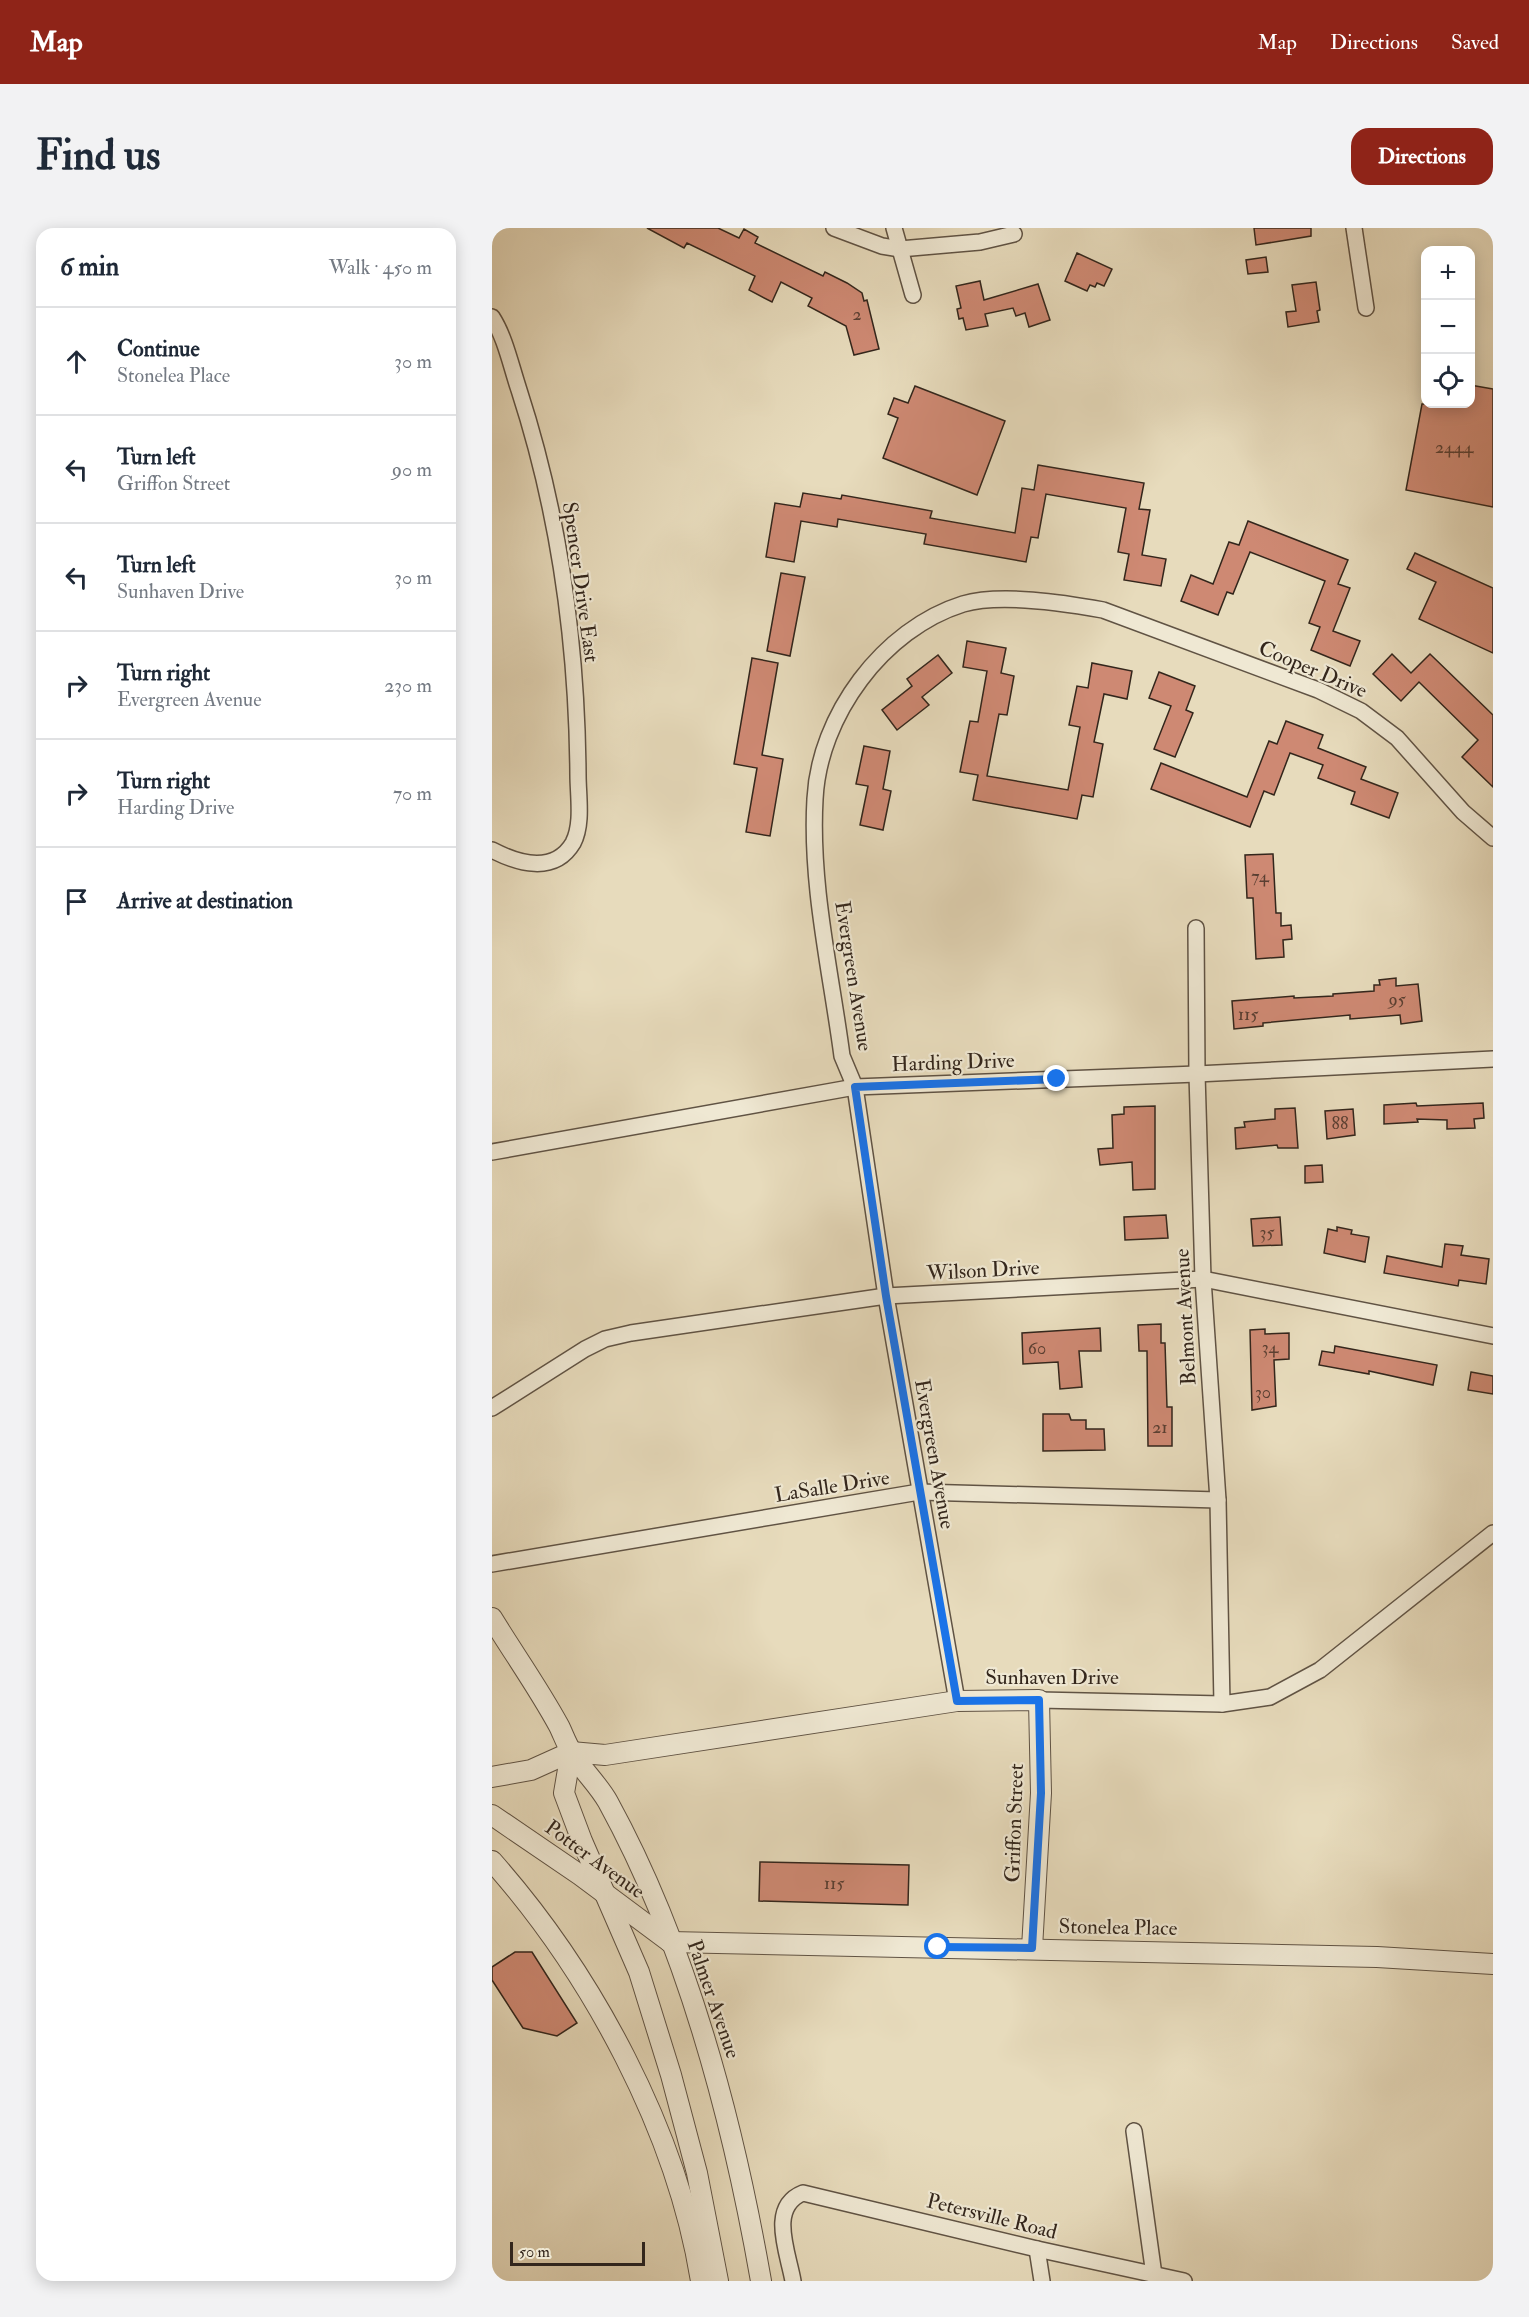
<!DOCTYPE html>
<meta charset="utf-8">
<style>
:root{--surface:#fff;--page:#f2f2f3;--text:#1f2937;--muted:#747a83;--line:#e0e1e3;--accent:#8f2418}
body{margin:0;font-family:"IM FELL Double Pica",serif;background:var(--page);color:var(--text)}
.controls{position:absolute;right:18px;top:18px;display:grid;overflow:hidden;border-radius:12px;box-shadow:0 3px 15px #0003}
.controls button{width:54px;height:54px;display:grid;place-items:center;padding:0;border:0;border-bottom:2px solid var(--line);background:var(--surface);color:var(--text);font:30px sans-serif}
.scale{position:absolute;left:18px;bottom:15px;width:135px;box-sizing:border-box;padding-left:6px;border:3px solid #33261c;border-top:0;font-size:16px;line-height:21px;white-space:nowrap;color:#33261c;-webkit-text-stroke:4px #efe8d3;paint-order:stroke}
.stop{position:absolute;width:18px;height:18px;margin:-14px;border:4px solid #1a73e8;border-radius:50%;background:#fff}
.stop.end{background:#1a73e8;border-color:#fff;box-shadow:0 2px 6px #0008}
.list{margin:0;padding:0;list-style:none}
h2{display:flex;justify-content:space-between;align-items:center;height:78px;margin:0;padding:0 24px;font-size:26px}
h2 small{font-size:20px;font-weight:400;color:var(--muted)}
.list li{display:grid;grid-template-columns:39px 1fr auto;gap:18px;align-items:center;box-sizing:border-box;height:108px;padding:0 24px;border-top:2px solid var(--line)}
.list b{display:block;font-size:22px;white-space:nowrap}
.list p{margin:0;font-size:20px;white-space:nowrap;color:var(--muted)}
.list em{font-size:20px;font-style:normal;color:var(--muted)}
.icon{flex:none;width:33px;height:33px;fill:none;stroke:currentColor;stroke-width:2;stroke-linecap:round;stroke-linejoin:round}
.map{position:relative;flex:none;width:1001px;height:2053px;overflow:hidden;border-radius:18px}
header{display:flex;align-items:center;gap:36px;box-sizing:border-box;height:84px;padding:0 30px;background:var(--accent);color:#fff}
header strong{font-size:28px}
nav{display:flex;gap:33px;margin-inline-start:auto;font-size:21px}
.intro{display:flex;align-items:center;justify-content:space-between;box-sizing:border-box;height:144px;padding:0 36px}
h1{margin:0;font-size:42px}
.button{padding:15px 27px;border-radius:18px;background:var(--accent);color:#fff;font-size:21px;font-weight:700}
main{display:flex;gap:36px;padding:0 36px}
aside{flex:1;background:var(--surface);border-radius:18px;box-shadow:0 3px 15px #0003}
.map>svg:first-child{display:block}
.building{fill:#ce8973;stroke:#33261c;stroke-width:1.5}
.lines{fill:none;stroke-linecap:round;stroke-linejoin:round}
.minor-casing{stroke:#605344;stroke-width:18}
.tertiary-casing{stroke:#605344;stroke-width:22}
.minor{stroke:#efe8d3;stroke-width:15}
.tertiary{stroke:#efe8d3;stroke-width:20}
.route{stroke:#1a73e8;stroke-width:8}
.labels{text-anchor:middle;stroke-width:4.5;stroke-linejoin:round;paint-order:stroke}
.number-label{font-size:18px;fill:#5a3f32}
.street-label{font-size:21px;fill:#33261c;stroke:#efe8d3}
</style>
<header>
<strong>Map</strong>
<nav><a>Map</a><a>Directions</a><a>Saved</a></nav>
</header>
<div class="intro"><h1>Find us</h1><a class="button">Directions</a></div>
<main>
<aside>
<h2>6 min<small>Walk · 450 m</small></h2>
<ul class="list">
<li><svg class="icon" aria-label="ahead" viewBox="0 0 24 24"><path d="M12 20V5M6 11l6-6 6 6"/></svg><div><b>Continue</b><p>Stonelea Place</p></div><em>30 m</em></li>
<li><svg class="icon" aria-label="left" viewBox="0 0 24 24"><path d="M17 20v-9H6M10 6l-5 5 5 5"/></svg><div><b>Turn left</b><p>Griffon Street</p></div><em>90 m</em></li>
<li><svg class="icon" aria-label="left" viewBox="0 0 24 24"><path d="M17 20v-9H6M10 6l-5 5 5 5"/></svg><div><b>Turn left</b><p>Sunhaven Drive</p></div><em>30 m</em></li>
<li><svg class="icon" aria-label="right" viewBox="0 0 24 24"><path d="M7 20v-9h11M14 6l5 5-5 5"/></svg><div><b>Turn right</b><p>Evergreen Avenue</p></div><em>230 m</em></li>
<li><svg class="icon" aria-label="right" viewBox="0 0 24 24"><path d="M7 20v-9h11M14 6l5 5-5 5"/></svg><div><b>Turn right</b><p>Harding Drive</p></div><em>70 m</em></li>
<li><svg class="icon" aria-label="arrive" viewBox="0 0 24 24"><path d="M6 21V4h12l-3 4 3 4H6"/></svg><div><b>Arrive at destination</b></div></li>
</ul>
</aside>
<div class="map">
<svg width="1001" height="2053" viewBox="0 0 1001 2053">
<rect width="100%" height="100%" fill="#e7dbbc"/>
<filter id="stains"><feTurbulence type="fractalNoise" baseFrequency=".00333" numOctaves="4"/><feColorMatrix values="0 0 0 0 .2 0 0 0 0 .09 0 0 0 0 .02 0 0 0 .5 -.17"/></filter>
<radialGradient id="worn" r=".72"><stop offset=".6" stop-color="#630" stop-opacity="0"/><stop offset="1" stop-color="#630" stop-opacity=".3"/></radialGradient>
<!-- building -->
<g class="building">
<path d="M155,0H226L247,10L252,1L266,9L263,15L331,48L333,44L355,55L370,65L372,73L375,72L387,121L362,127L354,98L316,78L320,70L289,54L280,74L257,62L263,48L195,15L192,20Z"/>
<path d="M762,0H819V8L764,17Z"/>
<path d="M585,25L620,41L612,58L605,55L603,59L598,57L595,63L573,53Z"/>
<path d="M774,29L776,44L756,46L754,32Z"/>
<path d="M488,53L492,72L546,56L558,92L537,99L533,85L524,88L521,80L493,86L496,98L474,102L471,90L467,91L465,81L469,80L464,58Z"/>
<path d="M824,54L828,82L825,83L827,94L796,99L794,84L804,83L800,57Z"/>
<path d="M978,157L1001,161V279L914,262L930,176H978Z"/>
<path d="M423,158L513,193L485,267L391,230L406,190L396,186L402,170L416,175Z"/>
<path d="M546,237L652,255L647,281L658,282L650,327L674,331L669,358L632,352L637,326L626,324L634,280L554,266L546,310L539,309L534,334L432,316L434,306L346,291L345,299L309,293L302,334L274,329L283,275L308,279L311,265L349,271L350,267L440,283L438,290L523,305L530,260L542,262Z"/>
<path d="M756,293L856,332L846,356L858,360L841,403L868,413L858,438L819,422L828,399L817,395L833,353L758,324L741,366L735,364L726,387L689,373L699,347L721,356L737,314L747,317Z"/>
<path d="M923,325L1001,360V425L927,391L944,354L915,341Z"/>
<path d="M289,345L313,349L298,428L275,423Z"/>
<path d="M475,413L514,420L509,445L522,448L515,487L507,486L495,548L576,562L588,499L577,497L585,458L596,460L600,435L640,443L635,471L612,466L602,514L611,516L601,569L590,567L585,591L481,572L486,547L468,544L478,493L486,494L495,443L471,439Z"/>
<path d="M900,426L919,445L938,426L1001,487V559L970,529L986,512L927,454L909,473L881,446Z"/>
<path d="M446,427L460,445L430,469L437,477L405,502L390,482L420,458L415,451Z"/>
<path d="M260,430L286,435L270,527L291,531L278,608L254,604L265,540L242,536Z"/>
<path d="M667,444L703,458L694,482L701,485L683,529L662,521L679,478L657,470Z"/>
<path d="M794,493L831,507L826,520L874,539L869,551L906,565L897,590L859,576L863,564L826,550L831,537L798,525L782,567L772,563L758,599L659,561L669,535L755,569L777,513L785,516Z"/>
<path d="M372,518L398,523L391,561L399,563L391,602L368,597L376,558L364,556Z"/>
<path d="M781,626L784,685H789V698L799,697L800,711L791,712L792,729L764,731L761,670H755L753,627Z"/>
<path d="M904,750V758L926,756L930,793L909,796L908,787L858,791V787L771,795V798L742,801L740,773L802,768V770L841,768V766L882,763V757H888L887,752Z"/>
<path d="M924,875L925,878L991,875L992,890L982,891L983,900L955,901V892L925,891L926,894L892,896V877Z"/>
<path d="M663,878V961L641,962L640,934L608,937L606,921L621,920L620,887L632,886V879Z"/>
<path d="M803,880L806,920H786L785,917L744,921L743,900L753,899L752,894L783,891V881Z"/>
<path d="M861,881L863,907L835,911L833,883Z"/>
<path d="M830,937L831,954L813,955V938Z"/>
<path d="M674,987L676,1010L633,1012L632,989Z"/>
<path d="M788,989L790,1017L761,1018L759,991Z"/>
<path d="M845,999L860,1002L859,1006L877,1009L873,1034L832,1025L836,1001L845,1003Z"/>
<path d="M953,1016L971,1018L969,1027L997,1031L994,1056L967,1052L966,1058L892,1045L895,1028L950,1039Z"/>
<path d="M669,1096V1115H673L675,1179H680V1218H656L655,1123H647L646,1097Z"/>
<path d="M608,1100L609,1123H587L590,1159L568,1161L566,1134L531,1136L530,1105Z"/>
<path d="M773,1101V1106L797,1105V1131L782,1132L784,1178L760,1182L758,1102Z"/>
<path d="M843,1118L945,1137L941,1157L877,1143V1146L827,1137L830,1123L842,1125Z"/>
<path d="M979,1144L1001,1148V1166L976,1162Z"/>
<path d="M551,1186H577L579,1192H594V1201H612L613,1222L551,1223Z"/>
<path d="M268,1634L417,1637L416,1677L267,1673Z"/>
<path d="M23,1724H40L85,1795L65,1808L31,1800L0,1752V1739Z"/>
</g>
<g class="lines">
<defs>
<g id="minor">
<path d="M342,0L390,18L408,21L488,14L522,6"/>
<path d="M402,0L421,67"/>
<path d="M862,0L874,80"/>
<path d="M0,89C13,109 19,138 27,162C67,285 85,418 86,547C86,568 91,596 81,615C62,647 25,635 0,622"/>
<path d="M704,700L705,846L711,1051L726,1272L730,1476"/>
<path d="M0,924L363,859L705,846L1001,831"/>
<path d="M0,1180L93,1121L113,1111L139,1105L394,1068L711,1051L1001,1108"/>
<path d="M0,1336L427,1264L726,1272"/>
<path d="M547,1472L730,1476L778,1469L828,1442L1001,1305"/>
<path d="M465,1473L394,1068L363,859L350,828C339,744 318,657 323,571C327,488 391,401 471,376C509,365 572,375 611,382L826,462L869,483L905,510L971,584L1001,610"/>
<path d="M642,1903L662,2047"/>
<path d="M545,2021L550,2053"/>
<path d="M301,2053C296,2024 276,1979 311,1965L545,2021L692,2053"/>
</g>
<g id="tertiary">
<path d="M0,1390C22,1426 47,1461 67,1498C71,1506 74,1515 79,1523C89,1541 106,1556 116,1574C195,1718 241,1893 269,2053"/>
<path d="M79,1524L72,1565L90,1613L147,1744L179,1847L205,1945L226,2053"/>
<path d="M0,1549L39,1542L79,1524L113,1527L465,1473L547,1472L549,1565L540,1720"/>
<path d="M0,1587L88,1647L178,1714"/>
<path d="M0,1633C100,1746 185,1903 209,2053"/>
<path d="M178,1714L885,1729L1001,1736"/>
</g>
</defs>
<!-- minor casing -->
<use href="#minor" class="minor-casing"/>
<!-- tertiary casing -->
<use href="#tertiary" class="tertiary-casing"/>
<!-- minor -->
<use href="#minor" class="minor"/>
<!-- tertiary -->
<use href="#tertiary" class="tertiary"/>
</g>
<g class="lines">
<!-- route -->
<path class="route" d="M446,1719L540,1720L549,1565L547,1472L465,1473L394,1068L363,859L565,851"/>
</g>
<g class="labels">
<!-- number labels -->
<g class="number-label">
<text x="365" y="92">2</text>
<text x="962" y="225">2444</text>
<text x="768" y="654">74</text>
<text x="905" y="777">95</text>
<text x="756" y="792">115</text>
<text x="848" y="901">88</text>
<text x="775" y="1010">35</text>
<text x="778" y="1125">34</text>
<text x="545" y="1126">60</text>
<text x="771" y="1170">30</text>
<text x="668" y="1205">21</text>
<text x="342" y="1661">115</text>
</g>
<!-- street labels -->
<g class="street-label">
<text transform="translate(89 354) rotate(82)" y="7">Spencer Drive East</text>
<text transform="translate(821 441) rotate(23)" y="7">Cooper Drive</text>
<text transform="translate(362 748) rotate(81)" y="7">Evergreen Avenue</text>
<text transform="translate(461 834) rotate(-2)" y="7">Harding Drive</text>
<text transform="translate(491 1042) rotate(-3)" y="7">Wilson Drive</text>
<text transform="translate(693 1089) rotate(-93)" y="7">Belmont Avenue</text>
<text transform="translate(443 1226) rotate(80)" y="7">Evergreen Avenue</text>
<text transform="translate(340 1258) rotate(-9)" y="7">LaSalle Drive</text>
<text x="560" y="1456">Sunhaven Drive</text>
<text transform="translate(522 1595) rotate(-88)" y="7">Griffon Street</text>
<text transform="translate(103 1631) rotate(36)" y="7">Potter Avenue</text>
<text transform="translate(626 1699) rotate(1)" y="7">Stonelea Place</text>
<text transform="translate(222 1771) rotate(71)" y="7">Palmer Avenue</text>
<text transform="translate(500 1988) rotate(14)" y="7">Petersville Road</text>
</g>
</g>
<rect width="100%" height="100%" filter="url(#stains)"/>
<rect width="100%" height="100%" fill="url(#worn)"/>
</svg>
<div class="controls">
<button>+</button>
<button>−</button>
<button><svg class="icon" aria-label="locate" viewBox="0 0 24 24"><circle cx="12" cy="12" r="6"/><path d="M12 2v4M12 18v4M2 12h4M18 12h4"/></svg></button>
</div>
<div class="scale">50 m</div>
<div class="stop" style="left:446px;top:1719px"></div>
<div class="stop end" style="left:565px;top:851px"></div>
</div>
</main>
